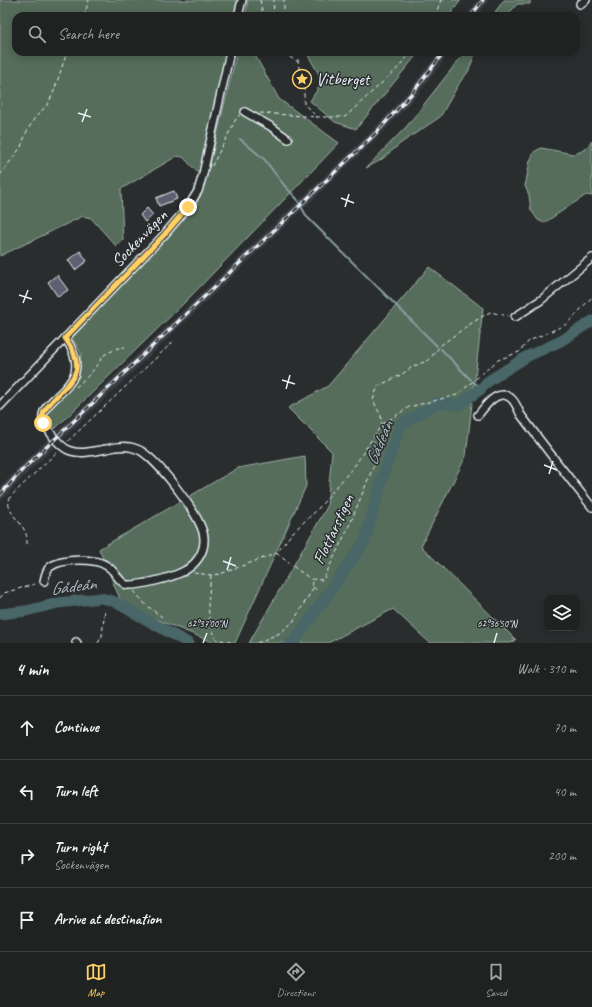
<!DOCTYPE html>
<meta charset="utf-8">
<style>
:root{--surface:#202222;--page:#2d2f2f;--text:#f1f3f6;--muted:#a2a4a5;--line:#3d3f40;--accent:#ffd166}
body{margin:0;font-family:Caveat,sans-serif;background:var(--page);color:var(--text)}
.controls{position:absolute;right:12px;bottom:12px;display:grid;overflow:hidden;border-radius:8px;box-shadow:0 2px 10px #0003}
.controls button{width:36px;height:36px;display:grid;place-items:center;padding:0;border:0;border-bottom:1px solid var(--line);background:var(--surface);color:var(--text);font:20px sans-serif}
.stop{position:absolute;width:12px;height:12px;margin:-9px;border:3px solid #ffd166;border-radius:50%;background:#fff}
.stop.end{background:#ffd166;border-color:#fff;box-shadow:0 1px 4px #0008}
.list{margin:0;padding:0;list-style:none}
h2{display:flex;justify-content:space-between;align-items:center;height:52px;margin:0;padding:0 16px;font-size:17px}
h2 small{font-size:13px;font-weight:400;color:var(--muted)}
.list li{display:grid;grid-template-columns:26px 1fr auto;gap:12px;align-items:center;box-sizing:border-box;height:64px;padding:0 16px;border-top:1px solid var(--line)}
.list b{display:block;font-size:15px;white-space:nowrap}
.list p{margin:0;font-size:13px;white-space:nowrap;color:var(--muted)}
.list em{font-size:13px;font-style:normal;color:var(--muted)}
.icon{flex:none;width:22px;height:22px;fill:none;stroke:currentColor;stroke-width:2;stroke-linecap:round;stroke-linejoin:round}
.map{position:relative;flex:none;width:592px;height:643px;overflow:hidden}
.search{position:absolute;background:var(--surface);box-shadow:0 2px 10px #0003;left:12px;right:12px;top:12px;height:44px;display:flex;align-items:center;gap:10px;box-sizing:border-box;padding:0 14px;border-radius:12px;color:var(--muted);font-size:15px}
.sheet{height:308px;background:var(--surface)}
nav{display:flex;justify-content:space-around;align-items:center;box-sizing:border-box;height:56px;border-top:1px solid var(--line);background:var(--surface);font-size:11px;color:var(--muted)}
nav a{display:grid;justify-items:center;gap:2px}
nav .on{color:var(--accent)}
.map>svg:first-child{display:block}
.built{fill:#3a3c42}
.green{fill:#556d5a;stroke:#9eafa9}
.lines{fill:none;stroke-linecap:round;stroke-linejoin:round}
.stream{stroke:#889ea2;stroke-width:2}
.river{stroke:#486669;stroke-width:11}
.building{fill:#605f71;stroke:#e8f1f8}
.minor-casing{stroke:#e8f1f8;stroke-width:10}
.path{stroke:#e8f1f8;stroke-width:1;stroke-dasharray:4 3;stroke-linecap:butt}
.minor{stroke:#2a2d2e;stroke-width:7}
.rail-casing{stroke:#e8f1f8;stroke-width:3.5}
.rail{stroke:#2a2d2e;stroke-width:2;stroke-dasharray:6;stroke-linecap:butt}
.route{stroke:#ffd166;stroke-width:5}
.ticks{fill:none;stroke:#e8f1f8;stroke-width:1.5}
.labels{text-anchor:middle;stroke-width:3;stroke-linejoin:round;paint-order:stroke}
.poi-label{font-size:17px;fill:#e8f1f8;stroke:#2a2d2e;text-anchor:start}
.street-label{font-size:17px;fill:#e8f1f8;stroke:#2a2d2e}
.water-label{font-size:18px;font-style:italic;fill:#a8b9bf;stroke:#2a2d2e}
.ticks-label{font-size:10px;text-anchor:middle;fill:#e8f1f8;stroke:#2a2d2e;stroke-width:3;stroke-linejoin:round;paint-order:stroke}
</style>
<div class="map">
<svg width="592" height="643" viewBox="0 0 592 643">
<rect width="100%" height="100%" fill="#2a2d2e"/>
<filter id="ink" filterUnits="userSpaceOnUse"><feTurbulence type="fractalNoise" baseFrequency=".025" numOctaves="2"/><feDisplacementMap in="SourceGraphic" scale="8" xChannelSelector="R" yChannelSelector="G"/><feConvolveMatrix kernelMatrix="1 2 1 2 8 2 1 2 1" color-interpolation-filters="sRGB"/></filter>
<g filter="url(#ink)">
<!-- built -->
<g class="built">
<path d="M478,0H489L477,16H466Z"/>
<path d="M439,52H450L417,95L379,136L27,473L0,502V488L20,466L373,130L410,89Z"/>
</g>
<!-- green -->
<g class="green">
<path d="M0,0H240L237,16H16V52H229L201,176L183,157L177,156L121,189L123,241L116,246L91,218L83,216L0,256Z"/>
<path d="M248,0H461L449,16H245Z"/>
<path d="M504,0H530V4H517L507,16H492Z"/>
<path d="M237,52H261L256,57L279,99L339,143L187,300L55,429L46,415L79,377L81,353L72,338L196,206L209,168Z"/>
<path d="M306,52H419L356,129L335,122L310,101L323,81Z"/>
<path d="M465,52H477L475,54L468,72L460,82L440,117L401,143L381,160L366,168L407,126Z"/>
<path d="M592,141V196L586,195L544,223L538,220L531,210L529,195L525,186L530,161L534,152L541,148L573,154C583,152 587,148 592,141Z"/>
<path d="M429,267L483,308L466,456L421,546L516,640L511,643H430L393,609L328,643H249L327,507L332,452L288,408L328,386Z"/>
<path d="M305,456L306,486L235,643H215L123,606L99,549L238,468Z"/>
</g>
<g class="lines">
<!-- stream -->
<g class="stream">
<path d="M240,139L264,159L284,185L297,199L307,217L437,346"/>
<path d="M441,349L471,380"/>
<path d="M474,382L481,389"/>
</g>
<!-- river -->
<g class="river">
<path d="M0,614L26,611L58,603L101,598L113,601L188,643"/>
<path d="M291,643L294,642L365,541L383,475L401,425L437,403L459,405L481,389L487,382L528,356L561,341L592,321"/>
</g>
</g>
<!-- building -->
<g class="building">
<path d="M174,191L177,199L159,206L156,198Z"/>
<path d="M147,208L153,215L145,222L140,215Z"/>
<path d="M80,251L87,261L75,270L68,260Z"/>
<path d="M57,275L68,290L58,297L48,282Z"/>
</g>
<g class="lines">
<defs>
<g id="minor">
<path d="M580,4L586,0"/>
<path d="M238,16L242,0"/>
<path d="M245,112L270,126L288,139"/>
<path d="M515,317L541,300L592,258"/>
<path d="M0,406L164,235L188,207L198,191L203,174L230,52"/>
<path d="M478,415C484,408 493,394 504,395C514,396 517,408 521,415C544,446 568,477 592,507"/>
<path d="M44,581C45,576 46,570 50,567C62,558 95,558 107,566C116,571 118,582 127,585C139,586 169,578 180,573C194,567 205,554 204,538C203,518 159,462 141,451C138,449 134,448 130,447C122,446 114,447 106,449C74,455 66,456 47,428C24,397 104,392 65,338"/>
<path d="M76,642L77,643"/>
</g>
</defs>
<!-- minor casing -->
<use href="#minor" class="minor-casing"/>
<!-- path -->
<g class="path">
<path d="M260,0L263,16"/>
<path d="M84,16L89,0"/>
<path d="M273,16L274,0"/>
<path d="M284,16V0"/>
<path d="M435,16L441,0"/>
<path d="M285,52L288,56L298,62"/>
<path d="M297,52L299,68L304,85V104L317,117"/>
<path d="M260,113L317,117H345L399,67L410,52"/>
<path d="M212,166L237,117L240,115"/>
<path d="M0,175L21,147L26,133L34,119L48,104L54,91L67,52"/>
<path d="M76,387L91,373L104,355L118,348L125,347"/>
<path d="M383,424L409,407L457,395L498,360L519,352L529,341L567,324L592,297"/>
<path d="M68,441L175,340"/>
<path d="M27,544C27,541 27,536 26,534C22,520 2,511 11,496L58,451"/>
<path d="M277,553C288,563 299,571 311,579"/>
<path d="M194,573L211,575L220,574L277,553L292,533L317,510L355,465L382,424L381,416L373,400L378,386L401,375L412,367L429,360L441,345L470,324L490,312L508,316"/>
<path d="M211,575L208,605L210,623L216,639L234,643"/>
<path d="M313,587L318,591"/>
<path d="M134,591L146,605L162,617"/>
<path d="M0,598L4,593L38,583"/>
<path d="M98,643L102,636L105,609"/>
<path d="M257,643L280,633L293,622L312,590L313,587L311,579L323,580L350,524L380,450L372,439"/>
</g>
<!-- minor -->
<use href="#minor" class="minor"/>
<defs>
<g id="rail">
<path d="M471,16L483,0"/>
<path d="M0,495L23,469L55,439L376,133L413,92L444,52"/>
</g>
</defs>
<!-- rail casing -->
<use href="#rail" class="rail-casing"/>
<!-- rail -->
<use href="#rail" class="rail"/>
</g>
</g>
<g class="lines" filter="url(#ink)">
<!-- route -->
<path class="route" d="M43,423L42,417L44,411C64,383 93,376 65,338L164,235L188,207"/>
</g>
<!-- ticks -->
<path class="ticks" d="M78,113L91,117M82,122L87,109M341,198L354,203M345,207L349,194M19,295L32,299M23,303L28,290M282,380L295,384M286,389L290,375M544,465L557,470M549,474L553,461M223,561L236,566M227,570L231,557M203,643L207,633M494,643L497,633"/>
<!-- icons -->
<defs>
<symbol id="sight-ring" viewBox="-11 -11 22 22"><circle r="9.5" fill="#2a2d2e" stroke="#ffd166" stroke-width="1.5"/><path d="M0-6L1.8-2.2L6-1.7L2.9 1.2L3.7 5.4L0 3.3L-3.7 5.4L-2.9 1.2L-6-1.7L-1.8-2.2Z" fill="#ffd166"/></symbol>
</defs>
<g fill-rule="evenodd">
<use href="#sight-ring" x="291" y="68" width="22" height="22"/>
</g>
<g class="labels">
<!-- poi labels -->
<g class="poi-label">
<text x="316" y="85">Vitberget</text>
</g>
<!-- street labels -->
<g class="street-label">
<text transform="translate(139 238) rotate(-46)" y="6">Sockenvägen</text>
<text transform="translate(333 529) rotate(-65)" y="6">Flottarstigen</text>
</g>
<!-- water labels -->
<g class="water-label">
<text transform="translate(379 443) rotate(-67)" y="6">Gådeån</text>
<text transform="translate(73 586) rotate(-7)" y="6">Gådeån</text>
</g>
</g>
<g class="ticks-label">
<text x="207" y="627">62°37'00"N</text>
<text x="497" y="627">62°36'50"N</text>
</g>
</svg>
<div class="controls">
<button><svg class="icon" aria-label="layers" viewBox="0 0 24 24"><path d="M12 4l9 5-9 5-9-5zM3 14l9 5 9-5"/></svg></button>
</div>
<div class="stop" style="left:43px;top:423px"></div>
<div class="stop end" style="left:188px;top:207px"></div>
<div class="search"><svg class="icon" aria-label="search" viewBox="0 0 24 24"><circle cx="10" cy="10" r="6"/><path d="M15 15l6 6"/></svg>Search here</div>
</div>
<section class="sheet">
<h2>4 min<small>Walk · 310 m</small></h2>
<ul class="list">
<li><svg class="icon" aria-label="ahead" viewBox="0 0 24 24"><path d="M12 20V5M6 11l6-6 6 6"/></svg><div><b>Continue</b></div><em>70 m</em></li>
<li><svg class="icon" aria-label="left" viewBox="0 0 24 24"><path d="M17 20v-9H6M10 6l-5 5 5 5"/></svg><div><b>Turn left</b></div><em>40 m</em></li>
<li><svg class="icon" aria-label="right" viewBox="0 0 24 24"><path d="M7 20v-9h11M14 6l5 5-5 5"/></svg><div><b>Turn right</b><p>Sockenvägen</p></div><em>200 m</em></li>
<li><svg class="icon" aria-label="arrive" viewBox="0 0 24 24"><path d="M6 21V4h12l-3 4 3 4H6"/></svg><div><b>Arrive at destination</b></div></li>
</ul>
</section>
<nav>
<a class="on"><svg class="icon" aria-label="map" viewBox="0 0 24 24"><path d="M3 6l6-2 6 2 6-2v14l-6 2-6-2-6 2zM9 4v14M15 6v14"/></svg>Map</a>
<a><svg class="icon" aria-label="directions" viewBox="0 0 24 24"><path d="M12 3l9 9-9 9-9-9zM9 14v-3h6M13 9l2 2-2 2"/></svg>Directions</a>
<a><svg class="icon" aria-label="saved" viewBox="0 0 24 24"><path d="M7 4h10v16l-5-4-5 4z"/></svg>Saved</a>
</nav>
